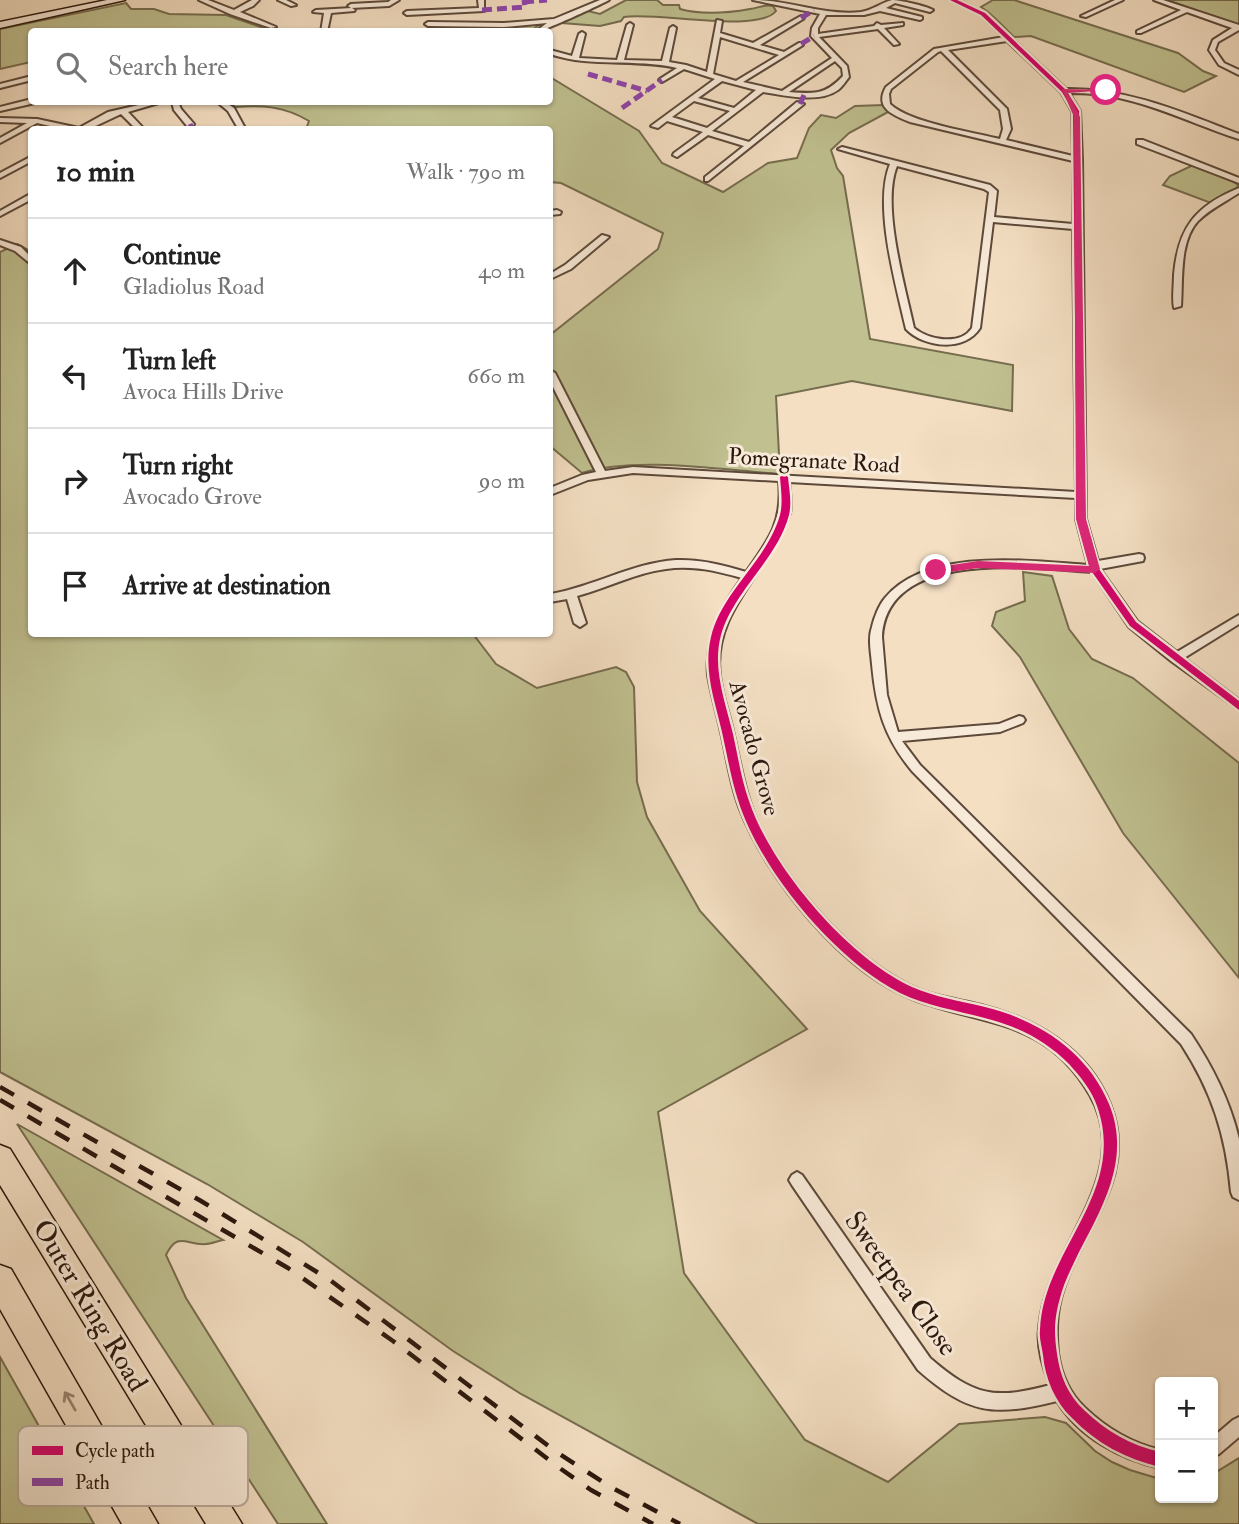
<!DOCTYPE html>
<meta charset="utf-8">
<style>
:root{--surface:#fff;--page:#f2f2f2;--text:#222;--muted:#767676;--line:#e0e0e0}
body{margin:0;font-family:"IM FELL Double Pica",serif;background:var(--page);color:var(--text)}
.controls{position:absolute;right:21px;bottom:21px;display:grid;overflow:hidden;border-radius:7px;box-shadow:0 2px 5px #0004}
.controls button{width:63px;height:63px;display:grid;place-items:center;padding:0;border:0;border-bottom:2px solid var(--line);background:var(--surface);color:var(--text);font:35px sans-serif}
.stop{position:absolute;width:21px;height:21px;margin:-16px;border:5px solid #db2777;border-radius:50%;background:#fff}
.stop.end{background:#db2777;border-color:#fff;box-shadow:0 2px 7px #0008}
.list{margin:0;padding:0;list-style:none}
h2{display:flex;justify-content:space-between;align-items:center;height:91px;margin:0;padding:0 28px;font-size:30px}
h2 small{font-size:23px;font-weight:400;color:var(--muted)}
.list li{display:grid;grid-template-columns:46px 1fr auto;gap:21px;align-items:center;box-sizing:border-box;height:105px;padding:0 28px;border-top:2px solid var(--line)}
.list b{display:block;font-size:26px;white-space:nowrap}
.list p{margin:0;font-size:23px;white-space:nowrap;color:var(--muted)}
.list em{font-size:23px;font-style:normal;color:var(--muted)}
.icon{flex:none;width:38px;height:38px;fill:none;stroke:currentColor;stroke-width:2;stroke-linecap:round;stroke-linejoin:round}
.map{position:relative;flex:none;width:1239px;height:1524px;overflow:hidden}
.search{position:absolute;background:var(--surface);box-shadow:0 2px 5px #0004;left:28px;top:28px;width:525px;height:77px;display:flex;align-items:center;gap:18px;box-sizing:border-box;padding:0 24px;border-radius:7px;color:var(--muted);font-size:26px}
.panel{position:absolute;background:var(--surface);box-shadow:0 2px 5px #0004;left:28px;top:126px;width:525px;height:511px;border-radius:7px}
.map>svg:first-child{display:block}
.green{fill:#c0c090;stroke:#766c4e;stroke-width:2}
.lines{fill:none;stroke-linecap:round;stroke-linejoin:round}
.minor-casing{stroke:#5d493a;stroke-width:4}
.secondary-casing{stroke:#2b170d;stroke-width:3}
.motorway-casing{stroke:#2b170d;stroke-width:3}
.minor{fill:#f8ead8;fill-rule:evenodd}
.secondary{fill:#f8ead8;fill-rule:evenodd}
.motorway{fill:#f4dfc3;fill-rule:evenodd}
.rail{stroke:#2b170d;stroke-width:4.5;stroke-dasharray:16 16;stroke-linecap:butt}
.quiet{stroke:#8e44ad;stroke-width:5;stroke-dasharray:10 5;stroke-linecap:butt}
.cycleway-casing{stroke:#f8ead8;stroke-width:5}
.cycleway{fill:#d6006c;fill-rule:evenodd}
.oneway{stroke:#9a8571}
.route{fill:#db2777}
.labels{text-anchor:middle;stroke-width:6;stroke-linejoin:round;paint-order:stroke}
.street-label{font-size:23px;fill:#2b170d;stroke:#f8ead8}
.near-street-label{font-size:28px;fill:#2b170d;stroke:#f8ead8}
.key{fill:#f8ead8;stroke:#baab9b;stroke-width:2}
.key-label{font-size:19px;fill:#2b170d}
</style>
<div class="map">
<svg width="1239" height="1524" viewBox="0 0 1239 1524">
<rect width="100%" height="100%" fill="#f4dfc3"/>
<filter id="stains"><feTurbulence type="fractalNoise" baseFrequency=".00286" numOctaves="4"/><feColorMatrix values="0 0 0 0 .2 0 0 0 0 .09 0 0 0 0 .02 0 0 0 .5 -.17"/></filter>
<radialGradient id="worn" r=".72"><stop offset=".6" stop-color="#630" stop-opacity="0"/><stop offset="1" stop-color="#630" stop-opacity=".3"/></radialGradient>
<!-- green -->
<g class="green">
<path d="M626,0H657L663,5H679L680,9C702,15 728,13 750,9C759,8 764,4 773,6L776,11C758,34 654,11 624,17L621,21L600,26L561,23L588,11L600,14Z"/>
<path d="M993,0H1014L1178,53L1203,71L1216,76L1184,92L1031,36L1014,37C1003,27 994,15 981,7Z"/>
<path d="M1167,0H1239V25Z"/>
<path d="M126,3L131,9H154L169,14L226,15L272,31L32,32L31,62L0,69V29Z"/>
<path d="M540,24L530,32L441,31L438,25Z"/>
<path d="M550,77L639,131L662,163L723,192L768,163L797,158L809,128L821,115L836,118L855,106L884,105L890,111L849,133L831,150L837,168L843,176L870,339L1013,365L1012,411L852,381L776,396L780,474C722,470 637,456 582,473L550,446V335L658,249L663,233L561,183L550,182V130L306,129L309,121C284,106 263,105 235,107L231,102H550Z"/>
<path d="M1193,165L1234,182L1238,185L1237,188L1211,203L1163,185L1170,176Z"/>
<path d="M17,244L32,252V634H473L496,664L537,688L616,667L626,672L634,687L637,782L647,817L700,911L807,1029L658,1112L684,1273L805,1440L888,1482L959,1424L1045,1417L1066,1423L1095,1451L1112,1462L1130,1470L1160,1479V1498H1213V1474L1239,1458V1524H758L521,1394L453,1351L303,1242L207,1184L0,1072V252Z"/>
<path d="M1023,572L1052,576L1069,629L1092,659L1133,678L1239,763V978L1123,833L1020,657L992,626L996,612L1025,601Z"/>
<path d="M17,1124L223,1240C217,1241 211,1244 206,1244C187,1246 178,1230 166,1255L186,1298L327,1524H278Z"/>
<path d="M0,1357L94,1524H0Z"/>
</g>
<g class="lines">
<defs>
<g id="minor">
<path d="M199,0H208L234,10L252,0H259L253,6L240,12L276,27L271,28L230,14Z"/>
<path d="M278,0H286L296,5L291,6Z"/>
<path d="M391,0H399L389,6L351,8L348,6L351,4L388,2Z"/>
<path d="M478,0H484V11L407,15L404,13L407,11L479,8Z"/>
<path d="M600,0H609C600,5 542,32 535,32L547,23L504,27L428,26L425,24L428,22L504,23L554,19Z"/>
<path d="M753,0C790,0 824,16 861,12C873,10 881,3 892,0C899,0 926,6 933,10L930,12L895,3L886,8L922,17V19L920,20L880,11L864,15H826L818,28V34L874,26L877,23L881,25L903,23V25L884,28L899,44L894,45L878,29L819,37L847,66L849,77C846,81 842,87 838,90C819,104 782,95 763,92L712,131L749,142L797,102L804,104L708,181H705V177L744,146L708,135L677,157L673,155L674,153L703,132L667,121L658,128L651,126L715,79L684,69L662,82L659,80L660,79L677,68C635,58 591,68 550,54V50L572,56L579,34L582,32L585,34L579,58L617,60L627,25L630,23L633,25L624,60L662,61L670,28L673,26L676,28L669,62L686,65L707,72L717,20L722,21L720,33L753,43L801,16L804,18L803,19L760,45L784,52L799,43H803V45L743,82L782,91L832,58L811,36L812,28L820,14ZM720,37L779,55L736,81L713,74ZM835,61L842,68L843,76C825,95 815,94 789,92ZM722,81L756,90L734,108L698,98ZM694,101L730,111L707,128L672,117Z"/>
<path d="M950,0H958L985,13L1066,89C1128,88 1182,112 1239,134V139C1180,120 1134,92 1069,93L1080,111L1082,160L1086,519L1098,561L1139,554L1143,555L1144,558L1143,561L1100,569L1137,621L1177,652L1239,615V624L1184,658L1239,700V710L1171,661L1129,627L1092,572C1032,568 887,548 882,637L887,695L898,732L999,724L1019,716L1023,717L1025,720L1023,723L1000,732L902,741L920,765L1191,1034C1213,1067 1230,1101 1239,1139V1200L1233,1197L1231,1192C1226,1135 1212,1092 1181,1044L912,771C884,737 876,708 872,664C871,652 868,638 872,627C874,618 879,605 885,598C927,547 1029,561 1088,565L1076,519V498L789,482C790,492 792,503 790,513C787,525 780,537 774,547C749,589 713,624 720,676C722,695 729,713 733,731C741,766 746,801 763,833C793,889 851,956 909,985C931,996 957,999 981,1005C1037,1019 1088,1049 1110,1104C1140,1179 1079,1231 1061,1298C1056,1317 1056,1334 1058,1353C1061,1375 1069,1393 1085,1408C1107,1429 1131,1443 1160,1450V1468C1120,1459 1079,1437 1057,1401C993,1417 968,1414 918,1370L792,1185L789,1180L792,1175L797,1172L802,1175L930,1358C974,1396 994,1400 1050,1385C1043,1368 1037,1347 1039,1329C1044,1249 1137,1176 1090,1095C1046,1019 986,1026 915,1000C843,973 767,879 740,809C730,784 727,757 721,732C717,713 711,694 708,675C705,637 720,608 742,578C717,571 692,565 666,569C635,573 607,588 577,596L586,623L580,627L574,623L567,599L550,602V594C593,587 632,563 676,560C700,559 724,565 746,572C769,540 783,522 779,481L633,473L588,480L550,495V488L582,475L596,472L550,381V370L555,373L605,471L633,467L1076,492L1073,229L993,222L980,328C965,352 924,348 906,329C896,285 873,205 890,164L838,149L842,147L990,185L997,191L994,217L1073,224V161L910,122C893,115 874,108 886,87L934,49L1004,37L981,15ZM1007,41L1061,92L1072,111L1073,156L1006,140L1011,129L1007,109L948,50ZM941,51L1000,110L1003,129L1000,139C972,132 910,123 890,104L889,94L891,89L938,52ZM897,166L984,189L989,192L972,328C960,346 929,340 914,328C905,286 881,205 897,166Z"/>
<path d="M1115,0H1123L1086,17L1081,16Z"/>
<path d="M1154,0H1163L1239,25V30L1218,42L1215,50L1224,63L1239,70V75L1219,65L1209,50L1213,40L1232,28L1187,12L1141,33H1137V31L1181,10Z"/>
<path d="M352,8L355,10L354,11L331,13L327,32H321L324,13L313,12L316,10Z"/>
<path d="M32,76V80L0,88V84Z"/>
<path d="M32,99V102L35,103L0,111V107Z"/>
<path d="M152,102H162L128,112L145,130H137L121,114L87,130H67L37,123L0,143V138L27,123L0,122V118L37,119L79,128L108,112Z"/>
<path d="M172,102H178L181,109L194,124L193,126H187L174,110Z"/>
<path d="M217,102H225L234,108L246,130H239L228,111Z"/>
<path d="M1137,140H1143L1239,178V183L1137,144Z"/>
<path d="M32,156V161L0,178V173Z"/>
<path d="M1239,188V193C1225,202 1210,209 1198,221C1179,242 1183,280 1181,306L1174,308C1172,298 1174,286 1174,275C1178,228 1195,206 1239,188Z"/>
<path d="M32,193V199L0,216V211Z"/>
<path d="M557,210L561,212L560,214L550,215V211Z"/>
<path d="M602,235L609,237L571,269L550,279V274L565,265Z"/>
<path d="M0,240L21,247L32,258V265L15,251L0,245Z"/>
<path d="M1239,1417V1437L1219,1454L1213,1457V1437L1233,1420Z"/>
</g>
<path id="secondary" d="M107,0H125L0,28V22Z"/>
<g id="motorway">
<path d="M0,1145L10,1149L242,1524H206L0,1185Z"/>
<path d="M0,1265L11,1269L158,1524H122L0,1309Z"/>
</g>
</defs>
<!-- minor casing -->
<use href="#minor" class="minor-casing"/>
<!-- secondary casing -->
<use href="#secondary" class="secondary-casing"/>
<!-- motorway casing -->
<use href="#motorway" class="motorway-casing"/>
<!-- minor -->
<use href="#minor" class="minor"/>
<!-- secondary -->
<use href="#secondary" class="secondary"/>
<!-- motorway -->
<use href="#motorway" class="motorway"/>
<!-- rail -->
<g class="rail">
<path d="M0,1087L201,1201L330,1280L555,1451L609,1486L680,1524"/>
<path d="M0,1100L288,1268L393,1341L561,1469L591,1490L653,1524"/>
</g>
<!-- quiet -->
<g class="quiet">
<path d="M524,2L547,0"/>
<path d="M482,10L525,7L524,0"/>
<path d="M801,18L814,10"/>
<path d="M801,44L814,36"/>
<path d="M588,74L647,91"/>
<path d="M800,104L804,95"/>
<path d="M622,108L662,80"/>
<path d="M190,124L193,130"/>
</g>
<defs>
<g id="cycleway">
<path d="M950,0H957L985,13L1066,90L1079,111L1085,519L1099,569L1136,622L1239,701V710L1130,626L1090,569L1077,519L1073,111L1062,92L981,15Z"/>
<path d="M784,474L788,477C789,489 792,502 789,515C777,560 734,590 721,635C712,668 725,701 733,734C738,756 741,779 749,801C771,867 848,958 912,987C935,997 960,1001 985,1007C1038,1020 1087,1051 1109,1104C1131,1157 1104,1205 1079,1252C1072,1267 1064,1282 1060,1298C1054,1319 1054,1333 1057,1354C1060,1376 1068,1395 1084,1410C1106,1431 1130,1445 1160,1452V1467C1126,1459 1096,1443 1072,1418C1055,1402 1045,1378 1043,1355C1042,1347 1039,1338 1040,1330C1043,1249 1128,1193 1097,1106C1092,1091 1080,1076 1069,1064C1047,1042 1021,1028 992,1020C961,1011 929,1007 900,993C835,960 760,870 738,800C731,778 727,755 722,732C715,701 703,670 711,637C722,591 767,561 780,515C783,503 781,490 780,477Z"/>
</g>
</defs>
<!-- cycleway casing -->
<use href="#cycleway" class="cycleway-casing"/>
<!-- cycleway -->
<use href="#cycleway" class="cycleway"/>
</g>
<!-- one-way arrows -->
<defs><path id="oneway-shaft" d="M-6 0H5M1.5-3L5.5 0L1.5 3" fill="none" stroke-width="1.6" stroke-linecap="round" stroke-linejoin="round" transform="scale(1.75)"/></defs>
<use class="oneway" href="#oneway-shaft" transform="translate(70 1401) rotate(-120)"/>
<!-- route -->
<path class="route" d="M1062,89L1109,90L1068,93L1080,117L1086,519L1100,569L1095,573L978,568L936,574L932,573V568L978,561L1089,566L1076,519L1074,117Z"/>
<g class="labels">
<!-- street labels -->
<g class="street-label">
<text transform="translate(814 460) rotate(3)" y="8">Pomegranate Road</text>
<text transform="translate(755 748) rotate(75)" y="8">Avocado Grove</text>
</g>
<!-- near-street labels -->
<g class="near-street-label">
<text transform="translate(902 1283) rotate(54)" y="10">Sweetpea Close</text>
<text transform="translate(91 1305) rotate(59)" y="10">Outer Ring Road</text>
</g>
</g>
<!-- legend -->
<rect x="18" y="1426" width="230" height="80" rx="10" class="key"/>
<rect x="32" y="1446" width="31" height="9" fill="#d6006c"/>
<rect x="32" y="1478" width="31" height="8" fill="#8e44ad"/>
<g class="key-label">
<text x="75" y="1457">Cycle path</text>
<text x="75" y="1489">Path</text>
</g>
<rect width="100%" height="100%" filter="url(#stains)"/>
<rect width="100%" height="100%" fill="url(#worn)"/>
</svg>
<div class="controls">
<button>+</button>
<button>−</button>
</div>
<div class="stop" style="left:1106px;top:90px"></div>
<div class="stop end" style="left:936px;top:570px"></div>
<div class="search"><svg class="icon" aria-label="search" viewBox="0 0 24 24"><circle cx="10" cy="10" r="6"/><path d="M15 15l6 6"/></svg>Search here</div>
<section class="panel">
<h2>10 min<small>Walk · 790 m</small></h2>
<ul class="list">
<li><svg class="icon" aria-label="ahead" viewBox="0 0 24 24"><path d="M12 20V5M6 11l6-6 6 6"/></svg><div><b>Continue</b><p>Gladiolus Road</p></div><em>40 m</em></li>
<li><svg class="icon" aria-label="left" viewBox="0 0 24 24"><path d="M17 20v-9H6M10 6l-5 5 5 5"/></svg><div><b>Turn left</b><p>Avoca Hills Drive</p></div><em>660 m</em></li>
<li><svg class="icon" aria-label="right" viewBox="0 0 24 24"><path d="M7 20v-9h11M14 6l5 5-5 5"/></svg><div><b>Turn right</b><p>Avocado Grove</p></div><em>90 m</em></li>
<li><svg class="icon" aria-label="arrive" viewBox="0 0 24 24"><path d="M6 21V4h12l-3 4 3 4H6"/></svg><div><b>Arrive at destination</b></div></li>
</ul>
</section>
</div>
